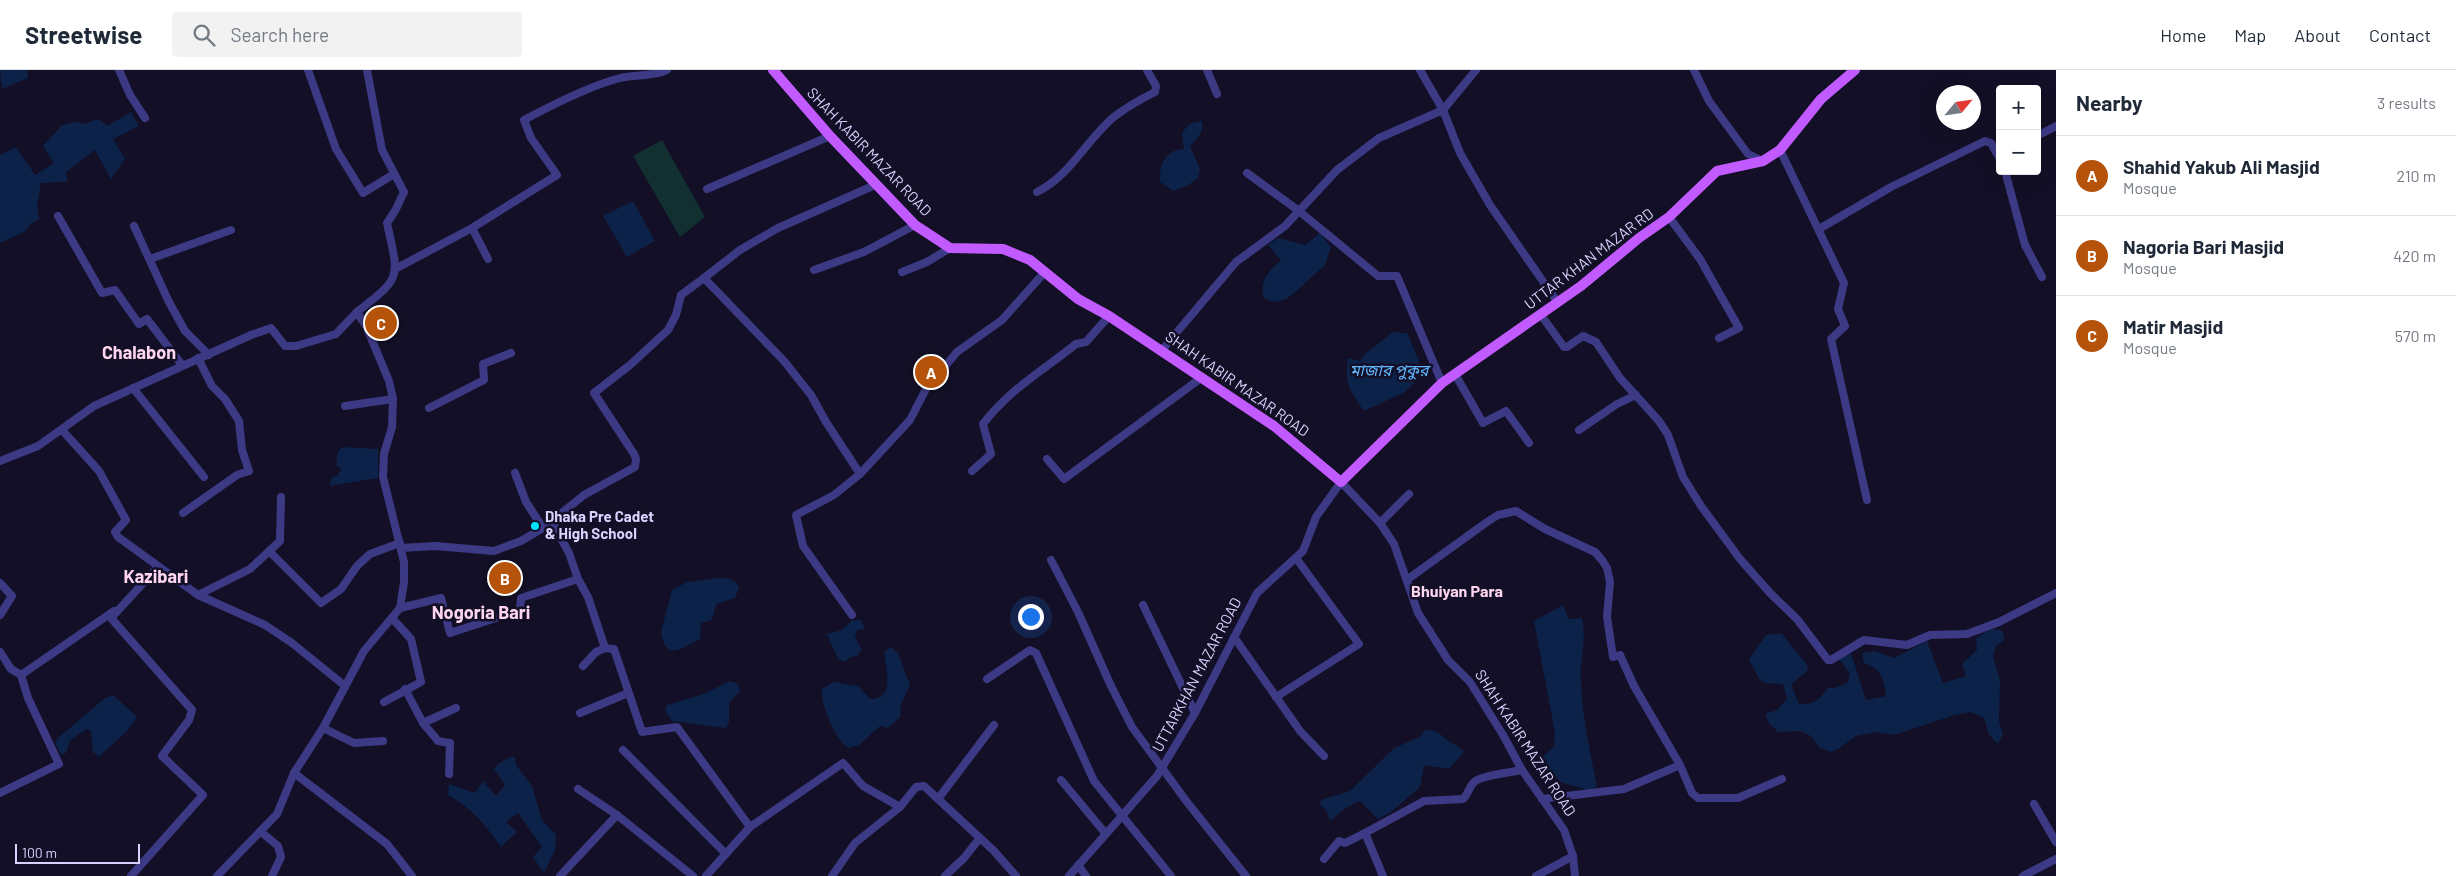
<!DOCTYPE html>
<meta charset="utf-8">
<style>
:root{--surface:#fff;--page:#f2f2f3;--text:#1f2937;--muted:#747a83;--line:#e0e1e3;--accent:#b45309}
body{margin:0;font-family:Barlow,"Noto Sans Bengali",sans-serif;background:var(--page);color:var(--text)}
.controls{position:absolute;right:15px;top:15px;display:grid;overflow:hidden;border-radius:5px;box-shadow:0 5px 20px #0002}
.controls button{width:45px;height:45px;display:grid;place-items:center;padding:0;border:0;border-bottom:1px solid var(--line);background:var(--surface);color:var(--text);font:25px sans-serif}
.compass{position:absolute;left:1936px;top:15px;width:45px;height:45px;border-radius:50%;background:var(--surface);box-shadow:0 5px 20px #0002;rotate:61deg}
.scale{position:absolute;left:15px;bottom:12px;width:125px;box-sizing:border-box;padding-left:5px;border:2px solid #d9d4ff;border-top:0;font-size:14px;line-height:18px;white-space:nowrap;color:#d9d4ff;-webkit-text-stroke:4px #130f26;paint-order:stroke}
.you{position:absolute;left:1030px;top:546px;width:18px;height:18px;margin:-12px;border:4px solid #fff;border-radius:50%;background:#1a73e8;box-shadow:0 0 0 8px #1a73e833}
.badge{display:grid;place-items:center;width:32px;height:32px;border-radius:50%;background:var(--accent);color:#fff;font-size:16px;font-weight:700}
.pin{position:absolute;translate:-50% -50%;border:2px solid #fff;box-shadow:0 1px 5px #0006}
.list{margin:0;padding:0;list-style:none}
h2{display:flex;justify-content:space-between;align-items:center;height:65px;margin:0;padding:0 20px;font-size:21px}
h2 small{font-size:16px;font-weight:400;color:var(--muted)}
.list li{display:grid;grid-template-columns:32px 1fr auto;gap:15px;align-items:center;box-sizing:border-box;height:80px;padding:0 20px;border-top:1px solid var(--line)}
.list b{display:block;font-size:19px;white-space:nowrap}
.list p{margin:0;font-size:16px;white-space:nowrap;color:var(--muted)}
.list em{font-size:16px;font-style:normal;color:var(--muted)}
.icon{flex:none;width:28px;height:28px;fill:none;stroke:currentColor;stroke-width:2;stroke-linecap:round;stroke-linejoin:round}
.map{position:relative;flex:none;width:2056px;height:806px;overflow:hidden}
header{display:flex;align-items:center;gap:30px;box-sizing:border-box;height:70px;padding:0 25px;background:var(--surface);border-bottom:1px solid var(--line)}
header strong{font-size:24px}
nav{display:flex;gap:28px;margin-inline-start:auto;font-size:18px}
.search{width:350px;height:45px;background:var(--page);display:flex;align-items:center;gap:12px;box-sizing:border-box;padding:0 18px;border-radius:5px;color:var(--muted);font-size:19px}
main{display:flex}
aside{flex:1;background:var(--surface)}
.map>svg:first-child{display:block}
.green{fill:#12302f}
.water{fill:#0c2248}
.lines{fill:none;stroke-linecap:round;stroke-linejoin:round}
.minor{stroke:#3d3a85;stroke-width:8}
.major{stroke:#c25bff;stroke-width:10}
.poi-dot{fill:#00e5ff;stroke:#130f26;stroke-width:2}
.labels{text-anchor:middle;stroke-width:5;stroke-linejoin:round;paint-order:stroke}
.street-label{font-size:15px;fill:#d9d4ff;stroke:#130f26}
.poi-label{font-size:15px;font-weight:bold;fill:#d9d4ff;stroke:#130f26;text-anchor:start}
.water-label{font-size:16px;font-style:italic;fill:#62b6ff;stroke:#130f26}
.neighbourhood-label{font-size:16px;font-weight:bold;fill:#ffd6f0;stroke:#130f26}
.quarter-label{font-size:18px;font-weight:bold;fill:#ffd6f0;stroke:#130f26}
</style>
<header>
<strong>Streetwise</strong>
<div class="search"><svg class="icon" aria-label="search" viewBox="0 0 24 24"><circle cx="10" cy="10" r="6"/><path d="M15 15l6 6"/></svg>Search here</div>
<nav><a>Home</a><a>Map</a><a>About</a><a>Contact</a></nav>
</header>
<main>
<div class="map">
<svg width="2056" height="806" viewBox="0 0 2056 806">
<rect width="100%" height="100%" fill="#130f26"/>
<!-- green -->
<path class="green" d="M662,70L705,147L680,167L633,86Z"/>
<!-- water -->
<g class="water">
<path d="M0,0H27L28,8L2,19Z"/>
<path d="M131,42L139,56L113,69L125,89L111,109L95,80L66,102L67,112L41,113L37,135L39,149L29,155L26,161L0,173V85L16,77L35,105L54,93L43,76L62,55L75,52L85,54L98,49L107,56Z"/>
<path d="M1202,51C1204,62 1197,69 1190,76L1200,99L1198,108L1187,116L1173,121L1160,112C1159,96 1165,79 1184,79L1182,63L1189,54Z"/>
<path d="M633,131L655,171L627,187L603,146Z"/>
<path d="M1320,163L1331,177L1325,195L1293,224L1286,229L1274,232L1264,228C1259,211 1269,201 1281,190L1268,175L1278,168L1305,175Z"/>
<path d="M1393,262L1407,263L1424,303L1405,322L1364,341C1350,320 1344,314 1348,288L1360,291L1365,284Z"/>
<path d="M342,377L378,379V408L330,416L331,408L338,405L341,399L336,395L338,382Z"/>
<path d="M721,508C730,509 735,509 739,518L735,528L716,534L712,550L701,553L700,569L681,579L670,581L664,574L661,562L672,520L687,512Z"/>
<path d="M1563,535L1568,549L1582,548C1587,574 1579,590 1581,614C1583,649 1590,682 1597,716L1591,721L1560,712L1552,701L1544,705L1536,693L1554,676L1555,663L1534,551Z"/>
<path d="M852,550H861L865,559L857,560L855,567L862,580L857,586L850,587L845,592L838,589L827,564L842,560Z"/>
<path d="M1990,559L2001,560L2004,565V570L1996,576L1993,586L2000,611L1999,652L2003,664L1998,674L1989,665L1984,648L1971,642L1955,645L1894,665L1876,662L1856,666L1838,679L1831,682L1819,677L1811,666L1800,661L1778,662L1769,653L1765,644L1777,640L1787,629L1783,614L1765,613L1759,609L1749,589L1766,565L1781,563L1808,596L1807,601L1791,615L1799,634C1814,635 1820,629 1828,618H1835L1847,613L1850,604L1839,589L1851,583L1866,630L1886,626C1884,609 1881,598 1864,593L1862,583L1875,581L1894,588L1927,571L1943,613L1966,606L1962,594L1977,580L1976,569Z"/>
<path d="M891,577L898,583L910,615L901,634L900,647L888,658L880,656L859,675L849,678C836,672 820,633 822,619L833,612L858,616L870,629C897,629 885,597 884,582Z"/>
<path d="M730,611C737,613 740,615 740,622L729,632V652L726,658L672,651L665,640L667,635L704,624Z"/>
<path d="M113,625L137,647L128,660L99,687L93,682L91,661L87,659L70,670L66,683L61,684L55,673L58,668L104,629Z"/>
<path d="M1425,660C1437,660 1439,663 1447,670C1454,676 1457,673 1464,682L1449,699L1424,695L1420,717L1391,742L1378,749L1360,731L1347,737L1330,751L1326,740L1320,735L1321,730L1350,721L1394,678L1420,667Z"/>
<path d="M510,687H515L516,695L532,716L542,750L556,765L555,780L544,803L533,787L542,777L518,743L506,752L517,762L501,777C486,755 471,738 448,725L449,714L475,723L483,711L496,726L505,715L494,699L498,694Z"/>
</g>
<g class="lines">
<!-- minor -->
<g class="minor">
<path d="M119,0L130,25L145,48"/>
<path d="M308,0L336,79L363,123L394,104"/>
<path d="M1207,0L1217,24"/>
<path d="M1420,0L1443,40L1476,0"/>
<path d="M1694,0L1709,31L1748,84L1763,91"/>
<path d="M2037,66L2056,56"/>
<path d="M1780,80L1844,213L1838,239L1845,256L1831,269L1867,430"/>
<path d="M2005,101L2025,175L2042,207"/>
<path d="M1247,103L1299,141L1378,206H1397L1442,313"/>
<path d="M707,119L830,66"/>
<path d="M1037,122C1071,105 1086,70 1115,46C1127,37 1141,29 1155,22L1156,16L1147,0"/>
<path d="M58,146L102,223L115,220L139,254L147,249L182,295"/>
<path d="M1669,147L1700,189L1739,258L1719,268"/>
<path d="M134,156L169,232L185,261L209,285"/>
<path d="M472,158L488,189"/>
<path d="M1819,159L1891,117L1985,71L1991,73L2000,89"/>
<path d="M150,189L231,160"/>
<path d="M397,198L472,158L557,105L531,68L524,50C552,35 589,16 620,8C635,4 654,7 667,0"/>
<path d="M814,200L864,182L915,155"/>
<path d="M902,202L927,192L950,178"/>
<path d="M704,208L740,180L778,158L875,115"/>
<path d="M1541,245L1564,277H1567L1583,266L1596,272L1620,308L1659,351L1668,365L1683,407L1701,436L1740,489L1770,523L1797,549L1828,590H1831L1864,570L1907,575L1930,565L1967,564L1999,552L2056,523"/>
<path d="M1162,280L1236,192L1285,156L1337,100L1379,68L1443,40L1460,83L1490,135L1558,233"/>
<path d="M1455,304L1483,353L1506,341L1529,373"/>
<path d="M133,318L204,407"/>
<path d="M345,336L393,329"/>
<path d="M429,338L484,310L483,294L511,283"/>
<path d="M62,360L99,401L126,450L115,462L118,467L198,525L265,555L292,573L345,616"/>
<path d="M1579,360L1617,334L1636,325"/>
<path d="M1047,389L1064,409L1201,308"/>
<path d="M0,391L38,376L94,336L251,265L271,258L285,276H296L336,264L357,242"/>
<path d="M972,401L991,384L983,354C1010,319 1042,301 1076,274L1086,272L1109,246"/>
<path d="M515,403L526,432L543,458"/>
<path d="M183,443L237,405L249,401L242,380L239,351L225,329L212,316L198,288"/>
<path d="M552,452L569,483L578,509L588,527L605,578L614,579L642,662L677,657L750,757"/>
<path d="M1380,453L1409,424"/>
<path d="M401,478L435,476L494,481L521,471L543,458L584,425L635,397L636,389L634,384L594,323L630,295L668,260L676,245L681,225L704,208L784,291L811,325L826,352L860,404"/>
<path d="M269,481L321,533L341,519L357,496L370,484L400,473"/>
<path d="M1051,490L1078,542L1111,616L1132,657L1187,732L1246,806"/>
<path d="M1408,509L1487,452L1498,445L1516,441L1545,459L1595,482L1602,490L1607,498L1610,512L1607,547L1613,587L1620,585L1634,616L1680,695L1692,723L1698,728H1738L1782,709"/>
<path d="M0,513L12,526L0,545"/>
<path d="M198,525L250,499L280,471L281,427"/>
<path d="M1143,535L1195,643"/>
<path d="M400,538L441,528L450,563L520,540L521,528L578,509"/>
<path d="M852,545L803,476L796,445L834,425L860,404L910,350L926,319L957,282L1002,250L1044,203"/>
<path d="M1234,567L1300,661L1324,686"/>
<path d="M0,582L11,599L21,605L28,628L59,694L0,723"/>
<path d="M583,596L596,582L605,578"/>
<path d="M21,605L114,541"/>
<path d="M987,609L1030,580L1036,583L1094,711L1171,806"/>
<path d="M405,619L423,653L438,671L450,673L449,704"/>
<path d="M1276,627L1359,574L1296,488"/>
<path d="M384,632L421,612L411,569L392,548"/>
<path d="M580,643L628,623"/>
<path d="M423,653L456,638"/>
<path d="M323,658L354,673L383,671"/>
<path d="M623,680L726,784"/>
<path d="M294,703L387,774L412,806"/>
<path d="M1061,710L1106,764"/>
<path d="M578,719L617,745"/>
<path d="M938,729L994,655"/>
<path d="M1542,729L1624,719L1680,695"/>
<path d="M2034,734L2056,772"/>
<path d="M261,762L278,776L281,787L272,806"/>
<path d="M1324,789L1339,771L1345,773L1365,763"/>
<path d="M1078,795L1086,806"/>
<path d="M131,806L203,725L162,686L189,650L192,640L111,548L158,497"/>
<path d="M217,806L277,744L294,703L323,658L364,581L400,538L404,512V492L383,407L384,384L392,357L393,329L389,311L366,256L357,242C403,206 399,209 387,153L395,141L404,122L382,80L367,0"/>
<path d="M560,806L617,745L693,806"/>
<path d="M706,806L750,757L843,693L863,716L900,737L916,717L924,716L994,781L1016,806"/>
<path d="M832,806L855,773L900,737"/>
<path d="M945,806L964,788L979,769"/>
<path d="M1069,806L1157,706L1195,643L1257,523L1303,481L1316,447L1341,412L1380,453L1394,474L1418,543L1448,590L1470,612L1503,665L1522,700L1564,760L1573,786L1575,806"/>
<path d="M1383,806L1365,763L1424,731L1463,729C1469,724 1469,714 1477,710C1489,704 1508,703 1522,700"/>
<path d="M1536,806L1573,786"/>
<path d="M2023,806L2056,789"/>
</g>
<!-- major -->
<path class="major" d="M773,0L830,66L915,155L950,178L1003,179L1030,190L1078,229L1109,246L1274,356L1341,412L1442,313L1581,216L1639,168L1669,147L1717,101L1763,91L1780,80L1821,29L1855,0"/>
</g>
<!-- markers -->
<circle class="poi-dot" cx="535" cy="456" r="5"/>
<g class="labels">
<!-- street labels -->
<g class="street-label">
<text transform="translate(869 82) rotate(46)" y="5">SHAH KABIR MAZAR ROAD</text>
<text transform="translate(1589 189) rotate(-37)" y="5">UTTAR KHAN MAZAR RD</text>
<text transform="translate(1237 314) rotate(35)" y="5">SHAH KABIR MAZAR ROAD</text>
<text transform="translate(1197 605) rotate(-62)" y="5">UTTARKHAN MAZAR ROAD</text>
<text transform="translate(1525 673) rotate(57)" y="5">SHAH KABIR MAZAR ROAD</text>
</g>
<!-- poi labels -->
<g class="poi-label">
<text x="545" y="452">Dhaka Pre Cadet<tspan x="545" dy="17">&amp; High School</tspan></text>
</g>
<!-- water labels -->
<g class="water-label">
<text x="1389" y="306">মাজার পুকুর</text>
</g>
<!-- neighbourhood labels -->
<g class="neighbourhood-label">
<text x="1457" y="527">Bhuiyan Para</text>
</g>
<!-- quarter labels -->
<g class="quarter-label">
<text x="139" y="289">Chalabon</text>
<text x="156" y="513">Kazibari</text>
<text x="481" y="549">Nogoria Bari</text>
</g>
</g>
</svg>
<div class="controls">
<button>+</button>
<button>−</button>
</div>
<svg class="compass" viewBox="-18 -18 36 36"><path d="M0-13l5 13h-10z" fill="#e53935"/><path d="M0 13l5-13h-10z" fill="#747a83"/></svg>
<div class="scale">100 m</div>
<div class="you"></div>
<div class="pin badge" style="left:931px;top:302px">A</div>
<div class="pin badge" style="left:505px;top:508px">B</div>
<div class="pin badge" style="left:381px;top:253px">C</div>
</div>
<aside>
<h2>Nearby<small>3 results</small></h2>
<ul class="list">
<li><span class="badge">A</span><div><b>Shahid Yakub Ali Masjid</b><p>Mosque</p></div><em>210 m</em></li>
<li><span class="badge">B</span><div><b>Nagoria Bari Masjid</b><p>Mosque</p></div><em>420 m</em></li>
<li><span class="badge">C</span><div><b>Matir Masjid</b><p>Mosque</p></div><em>570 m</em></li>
</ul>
</aside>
</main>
